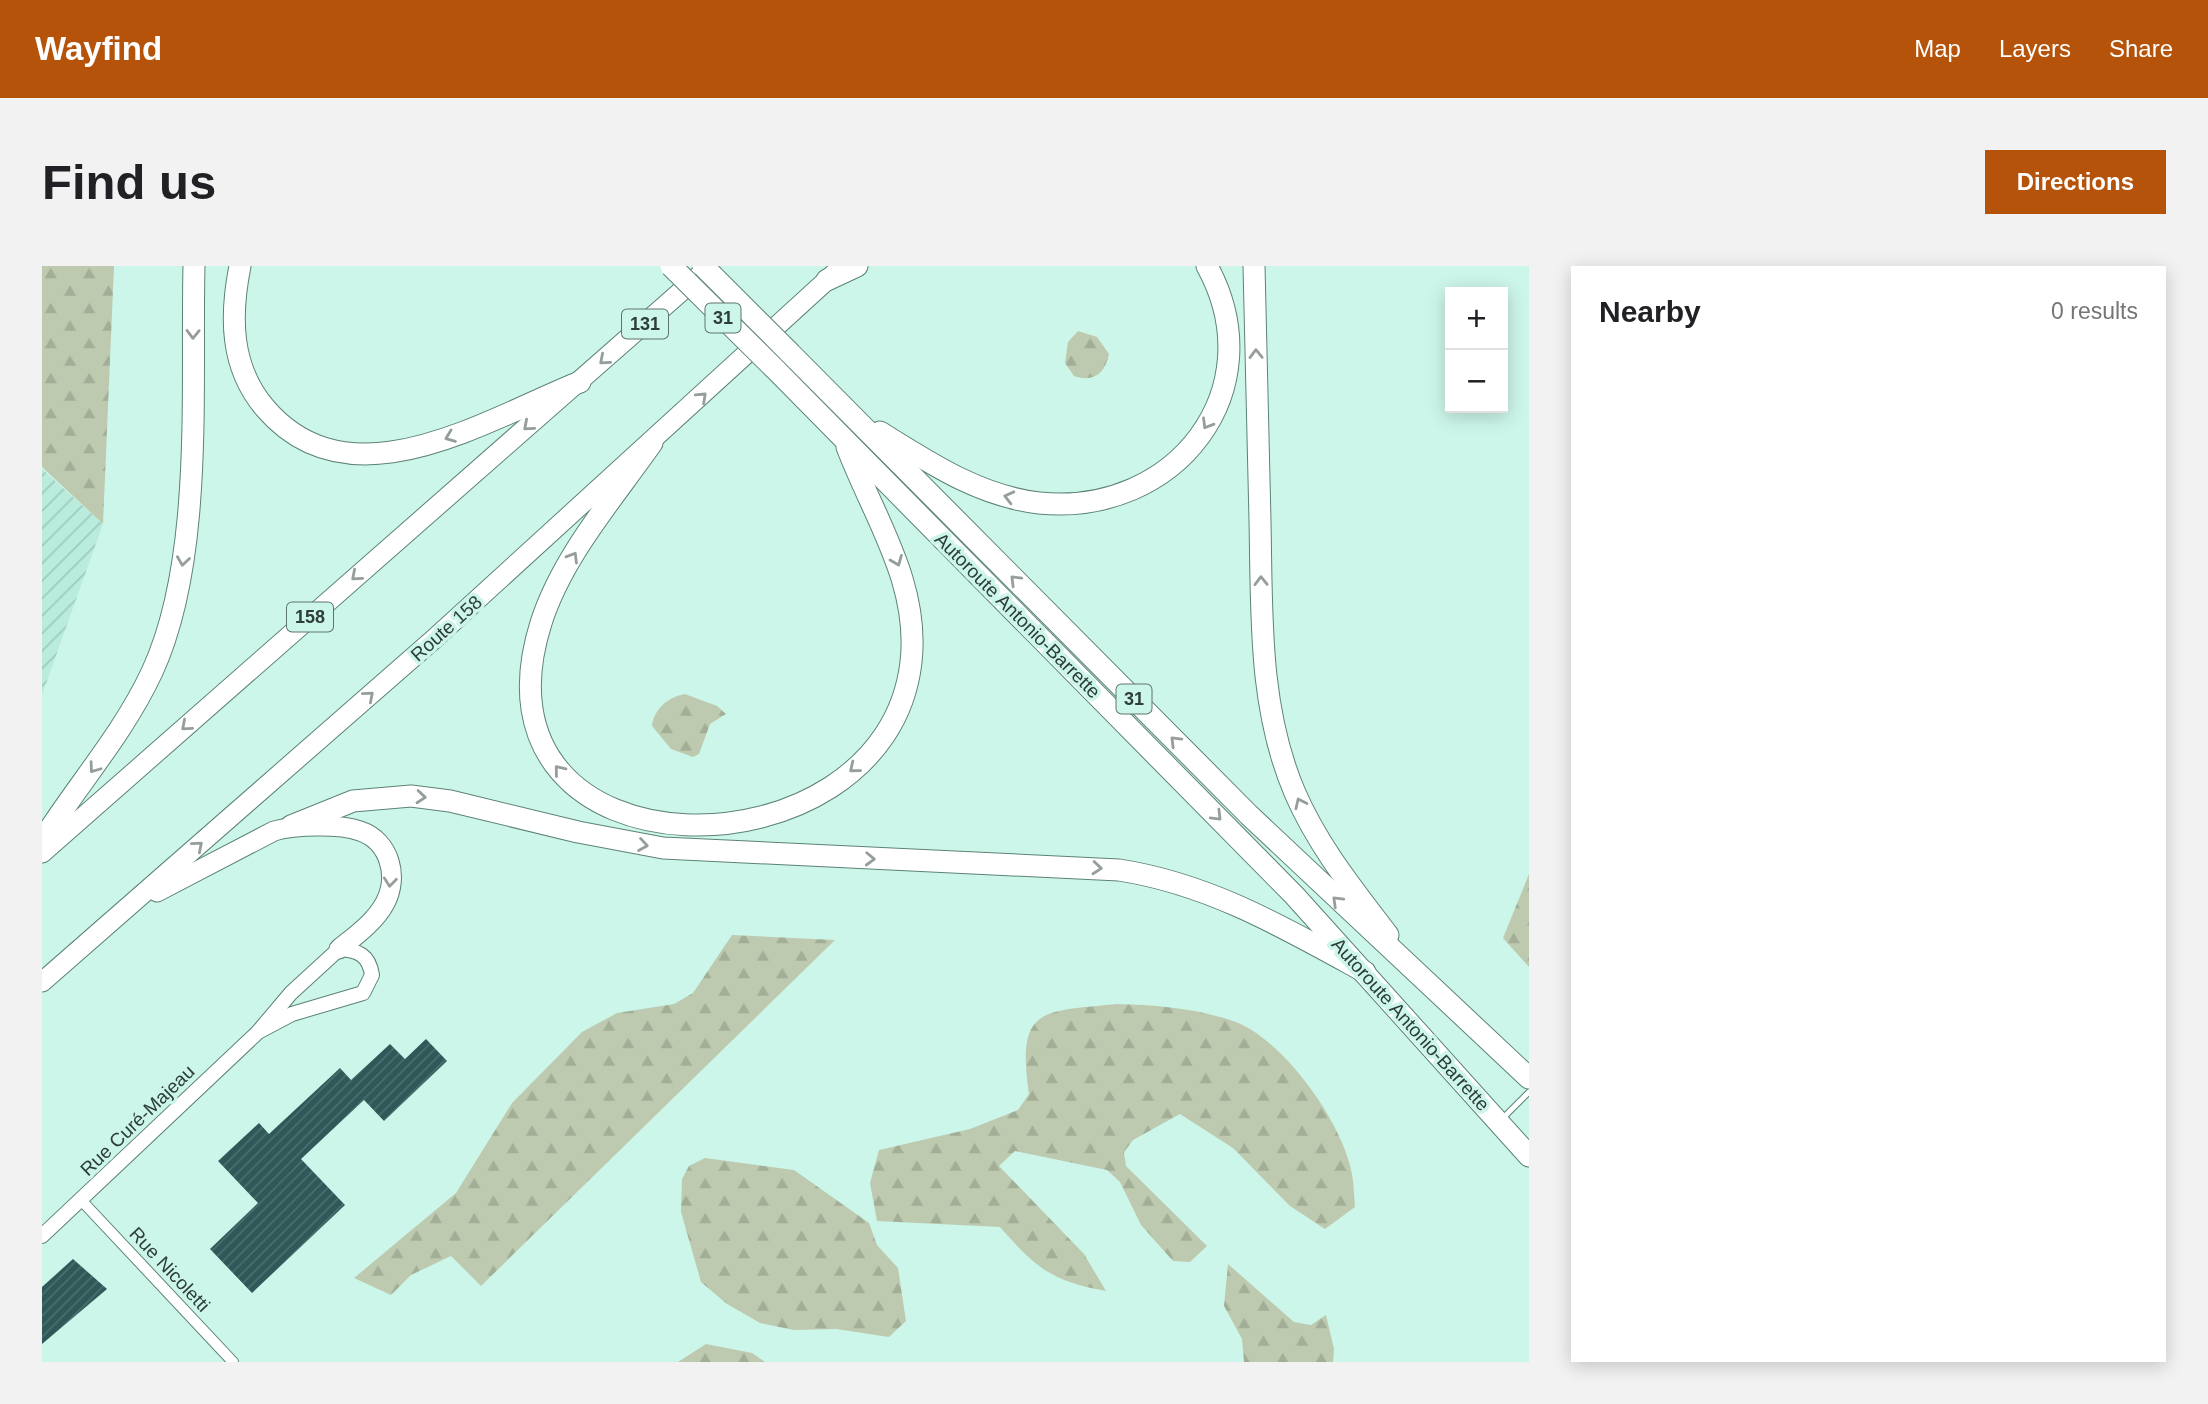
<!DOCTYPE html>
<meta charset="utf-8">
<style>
:root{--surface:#fff;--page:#f2f2f2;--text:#202124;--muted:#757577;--line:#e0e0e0;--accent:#b45309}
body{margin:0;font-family:Arial,sans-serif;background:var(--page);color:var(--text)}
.controls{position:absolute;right:21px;top:21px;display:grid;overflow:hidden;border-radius:0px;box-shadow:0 4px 18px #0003}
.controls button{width:63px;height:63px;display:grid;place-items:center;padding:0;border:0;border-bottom:2px solid var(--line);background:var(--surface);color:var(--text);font:35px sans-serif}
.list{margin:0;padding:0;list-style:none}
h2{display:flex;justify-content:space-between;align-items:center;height:91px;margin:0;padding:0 28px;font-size:30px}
h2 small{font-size:23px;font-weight:400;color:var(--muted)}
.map{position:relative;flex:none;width:1487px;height:1096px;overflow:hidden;border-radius:0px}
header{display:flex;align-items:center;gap:42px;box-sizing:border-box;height:98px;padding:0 35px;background:var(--accent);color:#fff}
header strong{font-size:33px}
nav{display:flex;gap:38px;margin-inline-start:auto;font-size:24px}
.intro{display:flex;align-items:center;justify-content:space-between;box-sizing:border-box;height:168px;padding:0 42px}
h1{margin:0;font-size:49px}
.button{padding:18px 32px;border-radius:0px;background:var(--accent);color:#fff;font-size:24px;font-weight:700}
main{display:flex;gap:42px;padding:0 42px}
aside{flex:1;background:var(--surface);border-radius:0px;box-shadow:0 4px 18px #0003}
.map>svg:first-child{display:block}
.industrial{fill:url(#industrial-furrows)}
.forest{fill:url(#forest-firs)}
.building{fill:url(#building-hatch)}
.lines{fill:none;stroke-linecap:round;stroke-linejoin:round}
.service-casing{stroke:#5c8277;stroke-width:7}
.minor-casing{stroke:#5c8277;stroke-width:12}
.tertiary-casing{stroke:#5c8277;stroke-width:16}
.trunk-casing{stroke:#5c8277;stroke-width:21}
.motorway-casing{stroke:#5c8277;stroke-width:23}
.service{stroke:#fff;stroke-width:5}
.minor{stroke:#fff;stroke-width:10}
.tertiary{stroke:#fff;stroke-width:14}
.trunk{stroke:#fff;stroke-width:19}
.motorway{stroke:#fff;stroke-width:21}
.motorway-bridge-casing{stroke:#5c8277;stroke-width:23;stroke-linecap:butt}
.motorway-bridge{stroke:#fff;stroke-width:21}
.oneway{stroke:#969e9c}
.labels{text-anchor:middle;stroke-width:7;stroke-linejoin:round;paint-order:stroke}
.shield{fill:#cdf6ea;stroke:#5d746e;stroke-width:2}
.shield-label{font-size:18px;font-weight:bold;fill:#2d3d39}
.street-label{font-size:19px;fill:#2d3d39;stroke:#cdf6ea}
</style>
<header>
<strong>Wayfind</strong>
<nav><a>Map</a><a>Layers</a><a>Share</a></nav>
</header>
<div class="intro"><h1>Find us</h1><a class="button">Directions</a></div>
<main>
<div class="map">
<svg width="1487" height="1096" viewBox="0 0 1487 1096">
<defs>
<pattern id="industrial-furrows" width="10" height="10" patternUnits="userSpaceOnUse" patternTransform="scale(1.75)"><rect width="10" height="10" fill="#b9ecdd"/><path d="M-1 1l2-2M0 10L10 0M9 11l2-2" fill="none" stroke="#9fcbbe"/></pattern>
<pattern id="forest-firs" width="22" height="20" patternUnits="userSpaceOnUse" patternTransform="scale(1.75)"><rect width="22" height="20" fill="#bdcaaf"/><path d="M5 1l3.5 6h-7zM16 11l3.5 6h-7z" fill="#a3ae97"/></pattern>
<pattern id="building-hatch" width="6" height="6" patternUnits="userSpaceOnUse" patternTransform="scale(1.75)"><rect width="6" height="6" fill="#2f5859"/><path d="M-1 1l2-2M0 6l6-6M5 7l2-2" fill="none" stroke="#4c6e6e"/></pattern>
</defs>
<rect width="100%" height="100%" fill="#cdf6ea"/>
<!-- industrial -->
<path class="industrial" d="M0,203L61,258L0,429Z"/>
<!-- forest -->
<g class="forest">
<path d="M0,0H72L61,258L0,201Z"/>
<path d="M1036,65L1055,71L1067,88C1063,107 1052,117 1032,110L1023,97L1026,76Z"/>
<path d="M643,428L675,440L684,448L668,458L657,488L651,491L629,483L610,460C612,443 626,431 643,428Z"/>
<path d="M1487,608V701L1461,672Z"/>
<path d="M690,669L793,674L439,1020L409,990L369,1009L349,1029L312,1012L414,927L470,837L540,766L575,747L632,738L651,727Z"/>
<path d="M1074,738C1114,739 1153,742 1191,755C1241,772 1301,857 1310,908C1312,919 1312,930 1313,941L1283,963L1248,940L1191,882L1138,848L1091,874L1082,886L1084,900L1165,980L1148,996L1131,995L1099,959L1078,916L1065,904L973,885L957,900L1042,988L1064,1025C1009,1015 994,1002 958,961L835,955L828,917L837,884L928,863L976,844L987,828C974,740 1000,746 1074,738Z"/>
<path d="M663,892L752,904L827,957L835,979L856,1002L864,1055L847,1071L794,1063L752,1064L718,1057L685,1038L659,1016L639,946L640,913L647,900Z"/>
<path d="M1186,998L1252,1056L1269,1059L1284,1049L1292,1083L1291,1096H1202L1200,1073L1182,1040Z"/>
<path d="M664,1078L710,1087L723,1096H636Z"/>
</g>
<!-- building -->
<g class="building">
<path d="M384,773L405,795L342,855L322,834L259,893L303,939L210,1027L168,983L216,937L176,895L217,857L227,868L298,802L309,814L348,778L363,793Z"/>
<path d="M31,993L65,1023L0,1078V1021Z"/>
</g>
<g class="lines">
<defs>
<path id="service" d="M1460,853L1487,826"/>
<path id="minor" d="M39,934L191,1096"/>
<path id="tertiary" d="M0,970L216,766L249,727L297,683C316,684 327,689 330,709L321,727L250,748L216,766"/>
<g id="trunk">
<path d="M0,587L659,8"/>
<path d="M115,626L232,565C253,559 298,558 318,565C348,575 357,611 343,637C333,656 313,670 297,683"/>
<path d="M0,716L392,373L795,5"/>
</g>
<g id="motorway">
<path d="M198,0C188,50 188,101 223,142C308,242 445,153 538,116"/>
<path d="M1212,0C1214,85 1216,170 1218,255C1220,347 1216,441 1253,527C1276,580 1311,623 1346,669"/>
<path d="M785,14L815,0"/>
<path d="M749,88L1207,549L1487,812"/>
<path d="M733,103L1252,629L1487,890"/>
<path d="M838,166C888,197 937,230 997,237C1133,251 1233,124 1165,0"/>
<path d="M610,177C570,234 520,291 499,357C416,620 844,619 869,396C878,317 832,252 805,181"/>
<path d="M249,560L311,535L369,530L408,535L536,566L621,582L1077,604C1168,618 1243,662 1323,706"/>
<path d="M0,575C36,518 81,468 110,406C162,294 149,123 152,0"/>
</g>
</defs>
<!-- service casing -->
<use href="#service" class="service-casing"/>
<!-- minor casing -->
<use href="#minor" class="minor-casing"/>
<!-- tertiary casing -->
<use href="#tertiary" class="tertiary-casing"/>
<!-- trunk casing -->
<use href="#trunk" class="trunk-casing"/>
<!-- motorway casing -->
<use href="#motorway" class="motorway-casing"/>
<!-- service -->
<use href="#service" class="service"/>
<!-- minor -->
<use href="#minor" class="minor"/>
<!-- tertiary -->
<use href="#tertiary" class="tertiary"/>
<!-- trunk -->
<use href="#trunk" class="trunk"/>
<!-- motorway -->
<use href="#motorway" class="motorway"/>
<defs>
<g id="motorway-bridge">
<path d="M629,0L733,103"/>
<path d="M661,0L749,88"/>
</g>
</defs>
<!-- motorway-bridge casing -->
<use href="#motorway-bridge" class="motorway-bridge-casing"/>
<!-- motorway-bridge -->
<use href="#motorway-bridge" class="motorway-bridge"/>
</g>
<!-- one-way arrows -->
<defs><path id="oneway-chevron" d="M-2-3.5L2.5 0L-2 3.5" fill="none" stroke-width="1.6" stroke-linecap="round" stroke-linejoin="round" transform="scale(1.75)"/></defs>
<g class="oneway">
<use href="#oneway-chevron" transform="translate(151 68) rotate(91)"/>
<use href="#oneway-chevron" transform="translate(1214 88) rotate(-91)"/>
<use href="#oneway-chevron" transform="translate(562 94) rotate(139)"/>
<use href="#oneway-chevron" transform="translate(660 131) rotate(-43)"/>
<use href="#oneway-chevron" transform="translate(1165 158) rotate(121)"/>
<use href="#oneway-chevron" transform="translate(486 160) rotate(139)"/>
<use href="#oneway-chevron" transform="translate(408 171) rotate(159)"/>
<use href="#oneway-chevron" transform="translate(967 231) rotate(-166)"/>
<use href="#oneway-chevron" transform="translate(531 291) rotate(-59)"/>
<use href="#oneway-chevron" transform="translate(141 295) rotate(98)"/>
<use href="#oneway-chevron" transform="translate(855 295) rotate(68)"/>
<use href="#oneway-chevron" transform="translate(314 310) rotate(139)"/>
<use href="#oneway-chevron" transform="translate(973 314) rotate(-135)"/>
<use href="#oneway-chevron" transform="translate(1219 315) rotate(-91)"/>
<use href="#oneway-chevron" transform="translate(327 430) rotate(-41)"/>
<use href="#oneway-chevron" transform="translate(144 460) rotate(139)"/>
<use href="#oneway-chevron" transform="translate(1133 475) rotate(-135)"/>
<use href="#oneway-chevron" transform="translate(52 502) rotate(126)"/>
<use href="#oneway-chevron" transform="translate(812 502) rotate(141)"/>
<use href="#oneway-chevron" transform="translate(517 504) rotate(-129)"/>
<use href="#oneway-chevron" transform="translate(379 531) rotate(5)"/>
<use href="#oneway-chevron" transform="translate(1258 537) rotate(-115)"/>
<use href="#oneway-chevron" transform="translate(1175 550) rotate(45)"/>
<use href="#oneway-chevron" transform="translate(601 579) rotate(9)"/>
<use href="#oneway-chevron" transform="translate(156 580) rotate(-41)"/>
<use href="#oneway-chevron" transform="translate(828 593) rotate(2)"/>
<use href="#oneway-chevron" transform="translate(1055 602) rotate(5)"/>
<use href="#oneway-chevron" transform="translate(348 616) rotate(96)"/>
<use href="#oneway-chevron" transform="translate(1295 635) rotate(-136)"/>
</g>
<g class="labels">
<!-- shield labels -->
<g class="shield">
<rect x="663.5" y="37.5" width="35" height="29" rx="5"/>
<rect x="580" y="43.5" width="46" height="29" rx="5"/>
<rect x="245" y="336.5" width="46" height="29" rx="5"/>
<rect x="1074.5" y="418.5" width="35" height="29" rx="5"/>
</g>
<g class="shield-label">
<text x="681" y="58">31</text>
<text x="603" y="64">131</text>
<text x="268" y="357">158</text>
<text x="1092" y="439">31</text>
</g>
<!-- street labels -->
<g class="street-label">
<text transform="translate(976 349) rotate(45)" y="7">Autoroute Antonio-Barrette</text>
<text transform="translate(404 362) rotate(-42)" y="7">Route 158</text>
<text transform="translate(1369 758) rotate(48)" y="7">Autoroute Antonio-Barrette</text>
<text transform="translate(95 854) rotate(-44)" y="7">Rue Curé-Majeau</text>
<text transform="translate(128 1003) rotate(47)" y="7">Rue Nicoletti</text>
</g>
</g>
</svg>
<div class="controls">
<button>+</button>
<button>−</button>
</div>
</div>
<aside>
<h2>Nearby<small>0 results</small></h2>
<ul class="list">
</ul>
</aside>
</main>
